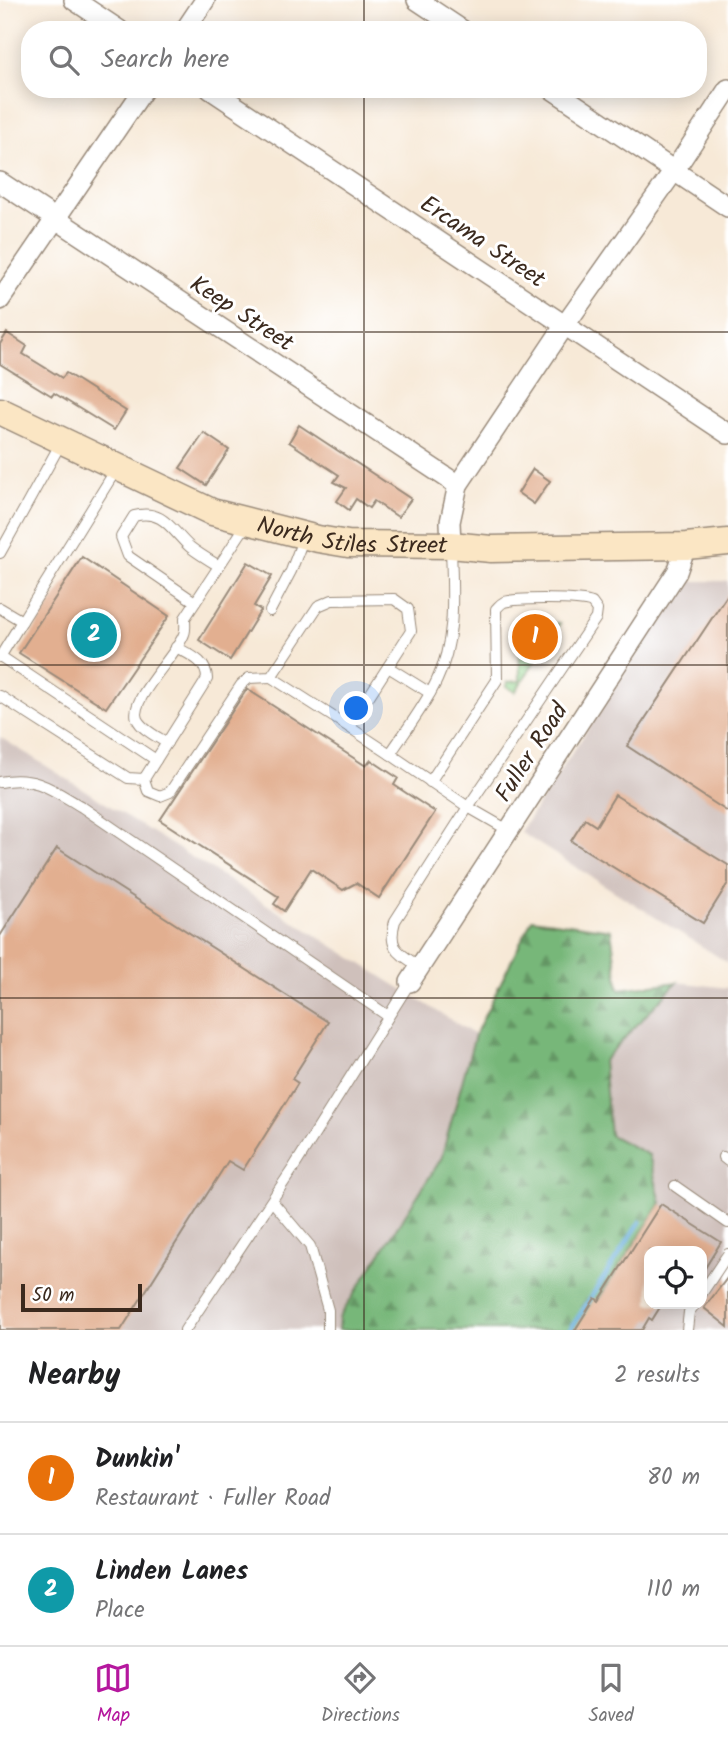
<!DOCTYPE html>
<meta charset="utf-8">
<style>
:root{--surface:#fff;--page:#f2f2f2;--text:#202124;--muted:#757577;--line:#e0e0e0;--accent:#b5179e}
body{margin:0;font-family:Kalam,sans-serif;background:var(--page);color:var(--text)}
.controls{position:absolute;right:21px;bottom:21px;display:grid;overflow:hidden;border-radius:14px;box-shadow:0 4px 18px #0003}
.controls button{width:63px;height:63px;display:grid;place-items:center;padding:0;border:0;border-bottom:2px solid var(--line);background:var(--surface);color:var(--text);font:35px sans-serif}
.scale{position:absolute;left:21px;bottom:18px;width:121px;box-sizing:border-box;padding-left:7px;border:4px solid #3b2a1e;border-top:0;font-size:19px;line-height:24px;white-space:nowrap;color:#3b2a1e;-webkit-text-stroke:5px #fff;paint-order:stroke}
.you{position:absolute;left:357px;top:709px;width:24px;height:24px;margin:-18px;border:5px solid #fff;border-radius:50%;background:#1a73e8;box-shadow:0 0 0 10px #1a73e833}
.badge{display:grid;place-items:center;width:46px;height:46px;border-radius:50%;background:var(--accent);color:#fff;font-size:23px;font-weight:700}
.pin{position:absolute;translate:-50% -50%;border:4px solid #fff;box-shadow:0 2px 7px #0006}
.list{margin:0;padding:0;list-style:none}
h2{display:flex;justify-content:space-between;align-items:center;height:91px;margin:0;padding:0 28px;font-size:30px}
h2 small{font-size:23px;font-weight:400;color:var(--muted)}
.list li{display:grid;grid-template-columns:46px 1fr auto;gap:21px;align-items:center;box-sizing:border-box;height:112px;padding:0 28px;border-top:2px solid var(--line)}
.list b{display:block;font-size:26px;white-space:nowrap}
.list p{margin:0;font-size:23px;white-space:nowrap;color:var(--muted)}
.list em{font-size:23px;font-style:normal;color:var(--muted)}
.icon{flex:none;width:38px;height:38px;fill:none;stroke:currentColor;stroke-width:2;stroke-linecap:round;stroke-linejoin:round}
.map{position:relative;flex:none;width:728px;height:1330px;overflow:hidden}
.search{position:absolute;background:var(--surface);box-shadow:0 4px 18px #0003;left:21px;right:21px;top:21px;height:77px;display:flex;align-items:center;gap:18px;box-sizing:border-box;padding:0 24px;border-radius:28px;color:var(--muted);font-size:26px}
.sheet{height:315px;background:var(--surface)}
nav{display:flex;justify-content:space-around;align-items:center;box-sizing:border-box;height:98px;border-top:2px solid var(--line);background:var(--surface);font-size:19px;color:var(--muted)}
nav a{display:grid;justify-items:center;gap:4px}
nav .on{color:var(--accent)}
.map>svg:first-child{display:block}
.industrial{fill:#cfc0bb;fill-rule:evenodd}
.green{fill:#94d68e;stroke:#688056;stroke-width:2}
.forest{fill:url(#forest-firs);stroke:#59704c;stroke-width:2}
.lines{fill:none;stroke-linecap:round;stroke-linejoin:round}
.stream{stroke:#66acdc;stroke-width:5}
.building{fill:#e2af90}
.lane-casing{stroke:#998a7a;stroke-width:12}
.street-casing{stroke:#998a7a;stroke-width:22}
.secondary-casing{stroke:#998a7a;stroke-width:29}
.lane{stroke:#fff;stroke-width:10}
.street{stroke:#fff;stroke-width:19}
.secondary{stroke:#fbe6c4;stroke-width:26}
.grid{fill:none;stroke:#3b2a1e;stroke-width:2;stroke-opacity:0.55}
.labels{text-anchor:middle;stroke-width:6;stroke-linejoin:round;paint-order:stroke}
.street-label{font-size:24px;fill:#3b2a1e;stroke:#fff}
</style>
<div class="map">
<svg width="728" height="1330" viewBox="0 0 728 1330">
<defs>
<pattern id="forest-firs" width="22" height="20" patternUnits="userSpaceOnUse" patternTransform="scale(1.75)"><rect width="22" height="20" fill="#77b779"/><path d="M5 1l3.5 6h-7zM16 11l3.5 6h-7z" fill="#639563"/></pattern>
</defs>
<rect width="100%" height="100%" fill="#fff"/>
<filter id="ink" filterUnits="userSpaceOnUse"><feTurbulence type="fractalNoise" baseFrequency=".0143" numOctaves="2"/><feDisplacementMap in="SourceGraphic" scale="14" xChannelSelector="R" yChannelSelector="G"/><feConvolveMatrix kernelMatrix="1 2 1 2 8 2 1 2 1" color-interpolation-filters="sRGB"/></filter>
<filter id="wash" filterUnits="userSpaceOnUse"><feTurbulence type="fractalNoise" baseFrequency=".00686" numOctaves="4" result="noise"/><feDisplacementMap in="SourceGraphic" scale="28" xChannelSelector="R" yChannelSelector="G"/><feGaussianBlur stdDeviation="1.57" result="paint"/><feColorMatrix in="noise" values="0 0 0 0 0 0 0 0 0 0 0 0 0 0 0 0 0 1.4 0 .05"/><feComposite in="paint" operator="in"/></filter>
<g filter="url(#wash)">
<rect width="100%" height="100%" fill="#f7e9d7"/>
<!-- industrial -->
<g class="industrial">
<path d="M686,581H728V963L520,832Z"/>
<path d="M0,737L475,1035L441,1159L339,1318L338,1330H0Z"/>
<path d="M677,982L728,988V1330H578L649,1155L610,1135L602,1061ZM649,1251H702V1304H649Z"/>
</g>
<!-- green -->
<path class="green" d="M560,623L515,692L506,686L508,682L520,681L519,624Z"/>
<!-- forest -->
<path class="forest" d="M532,919L611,930L619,989L677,982L603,1061L610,1135L649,1155L661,1203L578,1330H338L339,1318L441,1159L475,1035Z"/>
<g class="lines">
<!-- stream -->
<path class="stream" d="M570,1330L640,1222"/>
</g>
<g id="blocks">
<!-- building -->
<g class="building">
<path d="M7,333L27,346L23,354L62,378L66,373L126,411L114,430L54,393L52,396L0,364V344Z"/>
<path d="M299,425L411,499L398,517L374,501L369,508L356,499L349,510L337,501L346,488L334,482L339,475L289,442Z"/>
<path d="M204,433L229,450L206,485L180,468Z"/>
<path d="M533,469L550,481L534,504L518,493Z"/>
<path d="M82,557L169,616L106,708L19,653Z"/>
<path d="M248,562L272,576L254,606L261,610L230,660L199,640Z"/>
<path d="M728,594V812L627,746Z"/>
<path d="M247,689L366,766L371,760L398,778L394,785L435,812L379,898L356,883L343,890L311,869L284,911L274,904L279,897L160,820Z"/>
<path d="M615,795L728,865V883L703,923L571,841L585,819L596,826Z"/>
<path d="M57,848L328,1022L292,1079L298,1083L243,1170L228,1161L121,1330H0V936Z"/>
<path d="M661,1204L721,1242L702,1273V1251H649V1304H662L652,1320L649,1318L642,1330H575L595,1298L599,1301Z"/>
<path d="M728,1277V1327L704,1308Z"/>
</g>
</g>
</g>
<g filter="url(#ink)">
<use href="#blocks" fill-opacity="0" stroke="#998a7a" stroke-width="2"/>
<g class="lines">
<defs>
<g id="lane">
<path d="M0,553L62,441"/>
<path d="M195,602L128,556L121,537L134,516C163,508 172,531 190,547C199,554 209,560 219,566"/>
<path d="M0,608L22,621L117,468"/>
<path d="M270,611L291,571L304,537"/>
<path d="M0,656L156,760"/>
<path d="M0,657L22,621"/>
<path d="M388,667L430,693"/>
<path d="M271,677L349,727"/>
<path d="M0,696L128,778L144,779L207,679C207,661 190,655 176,647"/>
<path d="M167,743C158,737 142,730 137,719C129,699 177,655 184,634C186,630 185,623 185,618L248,522"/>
<path d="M390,754L468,807L508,830"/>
<path d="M144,779L148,791L160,796L170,792L241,685L249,678L271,677L318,606L332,600L394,599L408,609L411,631L349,727L390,754C406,730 425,706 437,680C457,638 452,591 451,546"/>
<path d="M0,782C35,775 53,790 82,807L388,1016"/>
<path d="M420,967C399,953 387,949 395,921L468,807L596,618L597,610L592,603C581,598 517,598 504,602C500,604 499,606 496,609L497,680L430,782"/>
<path d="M723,1157L728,1161"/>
<path d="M675,1186L728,1223"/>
<path d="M272,1201L310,1246L328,1310V1330"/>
<path d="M702,1293L728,1254"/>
<path d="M185,1330L294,1167L410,982"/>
<path d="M687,1330L689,1312L695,1304"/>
</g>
<g id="street">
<path d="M74,0L119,30"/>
<path d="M417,0L462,30"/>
<path d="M185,30L205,0"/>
<path d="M210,89L728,434"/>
<path d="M552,89L728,207"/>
<path d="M0,182L458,485"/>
<path d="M0,300L144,89"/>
<path d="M451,545L450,522L458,485L565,325L674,171L728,89"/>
<path d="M410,982L677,572L686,546"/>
</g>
<g id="secondary">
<path id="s1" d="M0,411L212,512L318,539L348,544L451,545L491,549L686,546L728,542"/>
</g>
</defs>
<!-- lane casing -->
<use href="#lane" class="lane-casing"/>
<!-- street casing -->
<use href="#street" class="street-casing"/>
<!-- secondary casing -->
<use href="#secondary" class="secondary-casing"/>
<!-- lane -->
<use href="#lane" class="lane"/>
<!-- street -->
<use href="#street" class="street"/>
<!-- secondary -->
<use href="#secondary" class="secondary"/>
</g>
</g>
<!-- grid -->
<path class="grid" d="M364,0V30M364,89V1330M0,332H728M0,665H728M0,998H728"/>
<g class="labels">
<!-- street labels -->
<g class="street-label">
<text transform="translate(483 241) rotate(34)" y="8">Ercama Street</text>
<text transform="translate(242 313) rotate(33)" y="8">Keep Street</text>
<text dy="8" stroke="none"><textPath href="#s1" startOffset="378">North Stiles Street</textPath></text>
<text transform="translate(531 752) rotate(-57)" y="8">Fuller Road</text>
</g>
</g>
</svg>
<div class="controls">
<button><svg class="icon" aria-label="locate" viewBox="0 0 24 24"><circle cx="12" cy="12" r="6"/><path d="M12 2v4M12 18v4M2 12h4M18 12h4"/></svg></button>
</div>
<div class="scale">50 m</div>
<div class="you"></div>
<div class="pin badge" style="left:535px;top:637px;background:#e8710a">1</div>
<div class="pin badge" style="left:94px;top:635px;background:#0f9aa8">2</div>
<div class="search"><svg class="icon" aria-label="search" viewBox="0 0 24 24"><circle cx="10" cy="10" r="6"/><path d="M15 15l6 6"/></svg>Search here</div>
</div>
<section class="sheet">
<h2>Nearby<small>2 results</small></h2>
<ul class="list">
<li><span class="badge" style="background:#e8710a">1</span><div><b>Dunkin'</b><p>Restaurant · Fuller Road</p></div><em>80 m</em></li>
<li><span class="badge" style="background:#0f9aa8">2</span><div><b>Linden Lanes</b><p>Place</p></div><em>110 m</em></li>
</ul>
</section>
<nav>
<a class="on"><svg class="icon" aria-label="map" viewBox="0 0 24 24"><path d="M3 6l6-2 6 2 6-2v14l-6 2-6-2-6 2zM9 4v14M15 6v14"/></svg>Map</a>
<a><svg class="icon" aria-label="directions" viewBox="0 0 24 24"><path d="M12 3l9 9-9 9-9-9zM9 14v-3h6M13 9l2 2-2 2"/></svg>Directions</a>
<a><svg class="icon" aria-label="saved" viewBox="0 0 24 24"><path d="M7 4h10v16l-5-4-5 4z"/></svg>Saved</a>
</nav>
